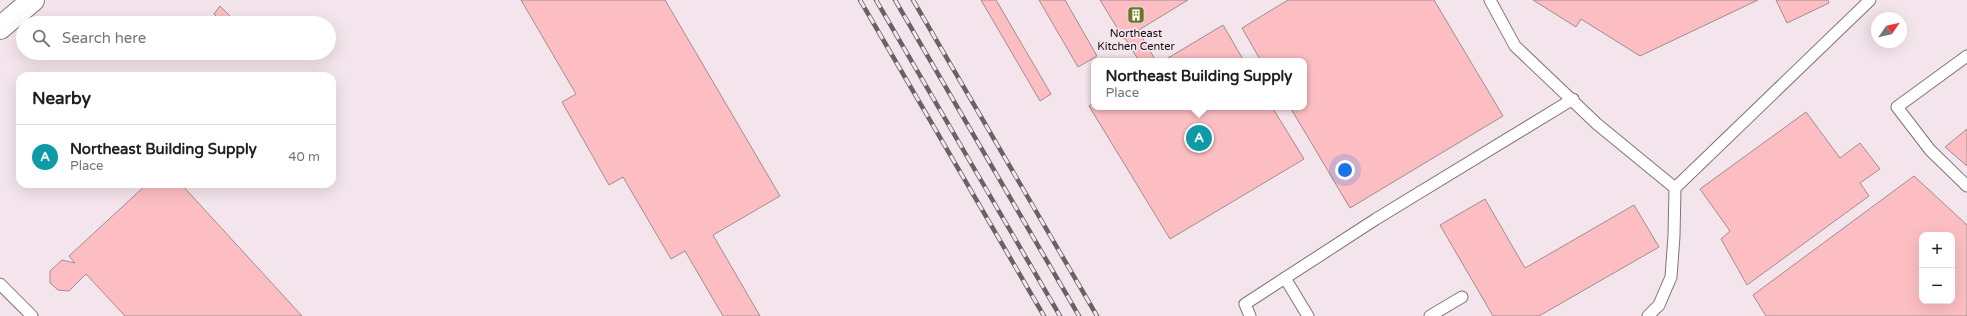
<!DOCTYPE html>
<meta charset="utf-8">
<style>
:root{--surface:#fff;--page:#f2f2f2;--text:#202124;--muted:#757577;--line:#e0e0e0;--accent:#2563eb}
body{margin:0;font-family:"Varela Round",sans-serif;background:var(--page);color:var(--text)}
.controls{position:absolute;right:12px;bottom:12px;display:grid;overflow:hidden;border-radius:8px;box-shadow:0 4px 16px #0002}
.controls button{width:36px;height:36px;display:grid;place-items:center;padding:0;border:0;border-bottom:1px solid var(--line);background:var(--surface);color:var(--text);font:20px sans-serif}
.compass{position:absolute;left:1871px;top:12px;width:36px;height:36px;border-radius:50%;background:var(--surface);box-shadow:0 4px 16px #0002;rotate:56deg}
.you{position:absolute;left:1345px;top:170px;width:14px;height:14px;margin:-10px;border:3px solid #fff;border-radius:50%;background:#1a73e8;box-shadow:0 0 0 6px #1a73e833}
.badge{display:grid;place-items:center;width:26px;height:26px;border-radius:50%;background:var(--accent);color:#fff;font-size:13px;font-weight:700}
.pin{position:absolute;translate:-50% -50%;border:2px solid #fff;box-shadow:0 1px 4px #0006}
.popup{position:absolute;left:1091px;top:58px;width:216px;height:52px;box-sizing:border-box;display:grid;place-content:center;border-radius:8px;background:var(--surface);filter:drop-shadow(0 1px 3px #0005);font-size:13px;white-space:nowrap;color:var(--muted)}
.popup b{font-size:15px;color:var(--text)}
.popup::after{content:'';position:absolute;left:50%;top:100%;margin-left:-8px;border:8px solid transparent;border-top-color:var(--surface)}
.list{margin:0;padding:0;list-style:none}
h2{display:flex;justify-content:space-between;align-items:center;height:52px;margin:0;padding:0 16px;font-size:17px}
h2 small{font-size:13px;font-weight:400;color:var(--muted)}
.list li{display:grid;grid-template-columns:26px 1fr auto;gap:12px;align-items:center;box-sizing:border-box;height:64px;padding:0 16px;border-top:1px solid var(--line)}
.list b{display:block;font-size:15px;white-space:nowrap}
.list p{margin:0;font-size:13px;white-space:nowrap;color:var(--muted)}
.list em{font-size:13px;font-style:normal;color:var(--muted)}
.icon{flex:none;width:22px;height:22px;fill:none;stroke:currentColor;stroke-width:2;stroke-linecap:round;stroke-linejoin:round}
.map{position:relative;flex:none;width:1967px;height:316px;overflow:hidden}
.search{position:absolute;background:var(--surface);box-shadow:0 4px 16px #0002;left:16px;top:16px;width:320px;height:44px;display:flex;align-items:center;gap:10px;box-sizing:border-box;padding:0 14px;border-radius:22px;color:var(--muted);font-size:15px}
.panel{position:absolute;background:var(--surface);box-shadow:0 4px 16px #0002;left:16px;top:72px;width:320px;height:116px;border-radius:12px}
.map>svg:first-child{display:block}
.building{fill:#fcbec2;stroke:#9f8e8f;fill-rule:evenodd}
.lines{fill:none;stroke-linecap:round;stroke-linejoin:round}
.lane-casing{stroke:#817379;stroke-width:13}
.street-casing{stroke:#817379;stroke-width:24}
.lane{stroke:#fff;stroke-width:11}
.street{stroke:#fff;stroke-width:22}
.rail-casing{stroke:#6a6165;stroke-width:4.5}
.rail{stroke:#f4e4eb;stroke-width:3;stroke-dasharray:9;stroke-linecap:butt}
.labels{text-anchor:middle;stroke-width:3.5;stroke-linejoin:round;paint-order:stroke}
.poi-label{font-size:11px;fill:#120d0f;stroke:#f4e4eb}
</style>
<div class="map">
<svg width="1967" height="316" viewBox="0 0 1967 316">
<rect width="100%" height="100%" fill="#f4e4eb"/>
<!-- building -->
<g class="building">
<path d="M521,0H665L780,196L713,235L760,316H723L685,251L671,259L623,177L609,185L562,102L576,94Z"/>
<path d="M981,0H996L1051,94L1040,101Z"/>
<path d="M1039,0H1065L1097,56L1078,67Z"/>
<path d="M1100,0H1188L1124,39Z"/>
<path d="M1288,0H1434L1503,116L1350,208L1290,107H1304V61H1261L1242,28Z"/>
<path d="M1533,0H1758L1640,56L1581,19L1576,27Z"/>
<path d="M1776,0H1828L1829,3L1787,23Z"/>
<path d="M220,6L237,23H223L214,14Z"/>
<path d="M1223,25L1244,61H1163Z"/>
<path d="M1138,30L1156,61H1139L1125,38Z"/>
<path d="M1094,103V107H1272L1304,159L1170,239L1089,106Z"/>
<path d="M1806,112L1840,158L1860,143L1880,169L1860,183L1869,196L1747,285L1721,239L1730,231L1700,189Z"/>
<path d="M1967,129V166L1945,147Z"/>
<path d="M1914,176L1967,225V316H1766L1753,295ZM1922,235H1952V301H1922Z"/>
<path d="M147,184H181L302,316H125L86,274L69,291L58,290L50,283V271L62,260L75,263L69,256Z"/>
<path d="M1485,199L1525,268L1634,205L1659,247L1539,316H1493L1440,225Z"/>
</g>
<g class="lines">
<defs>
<g id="lane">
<path d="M1490,0L1515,46L1597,124L1675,188"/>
<path d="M1967,56L1897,107L1930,150L1967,186"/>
<path d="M1285,278L1308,316"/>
<path d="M0,284L32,316"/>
<path d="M1250,316L1245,304L1376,219L1573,99"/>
<path d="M1430,316L1462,297"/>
<path d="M1648,316L1659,305L1671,277L1674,236L1675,188L1870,0"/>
</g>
<path id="street" d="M0,28L33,0"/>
</defs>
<!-- lane casing -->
<use href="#lane" class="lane-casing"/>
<!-- street casing -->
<use href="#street" class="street-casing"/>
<!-- lane -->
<use href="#lane" class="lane"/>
<!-- street -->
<use href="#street" class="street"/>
<defs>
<g id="rail">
<path d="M860,0L1044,316"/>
<path d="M876,0L1060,316"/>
<path d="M895,0L1079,316"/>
<path d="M913,0L1097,316"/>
</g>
</defs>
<!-- rail casing -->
<use href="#rail" class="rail-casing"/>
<!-- rail -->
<use href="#rail" class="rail"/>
</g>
<!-- icons -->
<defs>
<symbol id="building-square" viewBox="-11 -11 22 22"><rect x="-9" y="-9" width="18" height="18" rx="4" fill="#6b7723" stroke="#f4e4eb"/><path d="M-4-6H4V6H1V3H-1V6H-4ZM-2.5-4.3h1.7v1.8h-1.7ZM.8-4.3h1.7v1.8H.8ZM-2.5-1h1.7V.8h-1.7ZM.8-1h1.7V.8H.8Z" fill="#fff"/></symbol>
</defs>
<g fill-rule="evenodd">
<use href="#building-square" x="1126" y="5" width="20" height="20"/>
</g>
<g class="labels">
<!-- poi labels -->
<g class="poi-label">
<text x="1136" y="37">Northeast<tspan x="1136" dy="13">Kitchen Center</tspan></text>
</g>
</g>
</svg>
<div class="controls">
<button>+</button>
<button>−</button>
</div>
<svg class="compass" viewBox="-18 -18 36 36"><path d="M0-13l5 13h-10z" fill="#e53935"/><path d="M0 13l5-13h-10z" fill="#757577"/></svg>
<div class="you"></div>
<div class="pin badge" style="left:1199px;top:138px;background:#0f9aa8">A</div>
<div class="popup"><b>Northeast Building Supply</b>Place</div>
<div class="search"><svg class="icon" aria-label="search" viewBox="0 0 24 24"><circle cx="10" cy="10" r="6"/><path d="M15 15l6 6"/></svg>Search here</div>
<section class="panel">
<h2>Nearby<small></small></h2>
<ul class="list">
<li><span class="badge" style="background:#0f9aa8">A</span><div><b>Northeast Building Supply</b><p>Place</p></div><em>40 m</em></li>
</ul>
</section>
</div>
